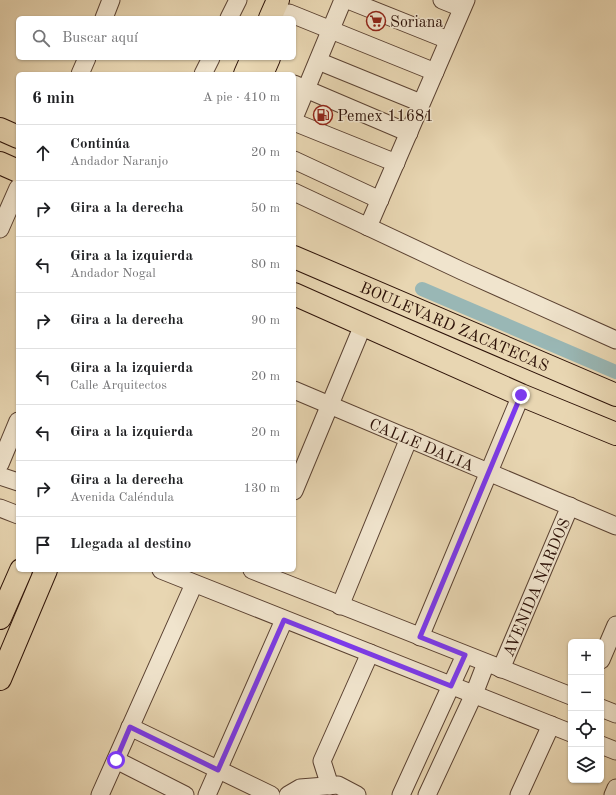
<!DOCTYPE html>
<html lang="es">
<meta charset="utf-8">
<style>
:root{--surface:#fff;--page:#f6f6f6;--text:#202124;--muted:#757577;--line:#e0e0e0}
body{margin:0;font-family:"Old Standard TT",serif;background:var(--page);color:var(--text)}
.controls{position:absolute;right:12px;bottom:12px;display:grid;overflow:hidden;border-radius:6px;box-shadow:0 1px 3px #0004}
.controls button{width:36px;height:36px;display:grid;place-items:center;padding:0;border:0;border-bottom:1px solid var(--line);background:var(--surface);color:var(--text);font:20px sans-serif}
.stop{position:absolute;width:12px;height:12px;margin:-9px;border:3px solid #7c3aed;border-radius:50%;background:#fff}
.stop.end{background:#7c3aed;border-color:#fff;box-shadow:0 1px 4px #0008}
.list{margin:0;padding:0;list-style:none}
h2{display:flex;justify-content:space-between;align-items:center;height:52px;margin:0;padding:0 16px;font-size:17px}
h2 small{font-size:13px;font-weight:400;color:var(--muted)}
.list li{display:grid;grid-template-columns:26px 1fr auto;gap:12px;align-items:center;box-sizing:border-box;height:56px;padding:0 16px;border-top:1px solid var(--line)}
.list b{display:block;font-size:15px;white-space:nowrap}
.list p{margin:0;font-size:13px;white-space:nowrap;color:var(--muted)}
.list em{font-size:13px;font-style:normal;color:var(--muted)}
.icon{flex:none;width:22px;height:22px;fill:none;stroke:currentColor;stroke-width:2;stroke-linecap:round;stroke-linejoin:round}
.map{position:relative;flex:none;width:616px;height:795px;overflow:hidden}
.search{position:absolute;background:var(--surface);box-shadow:0 1px 3px #0004;left:16px;top:16px;width:280px;height:44px;display:flex;align-items:center;gap:10px;box-sizing:border-box;padding:0 14px;border-radius:6px;color:var(--muted);font-size:15px}
.panel{position:absolute;background:var(--surface);box-shadow:0 1px 3px #0004;left:16px;top:72px;width:280px;height:500px;border-radius:6px}
.map>svg:first-child{display:block}
.lines{fill:none;stroke-linecap:round;stroke-linejoin:round}
.canal{stroke:#99b7b5;stroke-width:14}
.minor-casing{stroke:#5b4232;stroke-width:19}
.major-casing{stroke:#2c1107;stroke-width:24}
.minor{stroke:#f0e4cd;stroke-width:17}
.major{stroke:#e8d6b2;stroke-width:22}
.route{stroke:#7c3aed;stroke-width:5}
.labels{text-anchor:middle;stroke-width:3;stroke-linejoin:round;paint-order:stroke}
.poi-label{font-size:16px;fill:#2c1107;stroke:#f0e4cd;text-anchor:start}
.street-label{font-size:16px;fill:#2c1107;stroke:#f0e4cd}
</style>
<div class="map">
<svg width="616" height="795" viewBox="0 0 616 795">
<rect width="100%" height="100%" fill="#e8d6b2"/>
<filter id="stains"><feTurbulence type="fractalNoise" baseFrequency=".005" numOctaves="4"/><feColorMatrix values="0 0 0 0 .2 0 0 0 0 .09 0 0 0 0 .02 0 0 0 .5 -.17"/></filter>
<radialGradient id="worn" r=".72"><stop offset=".6" stop-color="#630" stop-opacity="0"/><stop offset="1" stop-color="#630" stop-opacity=".3"/></radialGradient>
<g class="lines">
<!-- canal -->
<path class="canal" d="M422,289L616,372"/>
<defs>
<g id="minor">
<path d="M348,0L448,40"/>
<path d="M442,0L462,8"/>
<path d="M289,13L435,72"/>
<path d="M104,18L111,0"/>
<path d="M229,18L238,0"/>
<path d="M318,61L421,103"/>
<path d="M80,74L87,58"/>
<path d="M203,74L211,58"/>
<path d="M294,84L409,133"/>
<path d="M294,118L343,0"/>
<path d="M294,122L396,163"/>
<path d="M294,160L380,200"/>
<path d="M294,192L462,271L616,340"/>
<path d="M368,227L466,0"/>
<path d="M0,229L18,188"/>
<path id="s1" d="M294,390L616,526"/>
<path d="M0,464L18,421"/>
<path d="M0,476L18,482"/>
<path d="M294,491L363,325"/>
<path d="M0,508L18,515"/>
<path d="M161,570L571,733"/>
<path d="M252,570L571,696"/>
<path d="M340,606L409,438"/>
<path d="M420,637L521,395"/>
<path d="M601,660L616,625"/>
<path id="s2" d="M501,669L570,506"/>
<path d="M601,708L616,714"/>
<path d="M130,727L271,795"/>
<path d="M601,745L616,751"/>
<path d="M116,760L185,795"/>
<path d="M330,786L322,761L370,653"/>
<path d="M100,795L194,584"/>
<path d="M207,795L284,620"/>
<path d="M288,795L300,788L338,785L357,795"/>
<path d="M401,795L465,655"/>
<path d="M427,795L474,694L486,663"/>
<path d="M519,795L551,725"/>
<path d="M613,795L616,788"/>
</g>
<g id="major">
<path d="M270,18L278,0"/>
<path d="M245,74L252,58"/>
<path d="M262,74L269,58"/>
<path d="M0,129L18,137"/>
<path d="M0,163L18,171"/>
<path id="s3" d="M294,257L616,395"/>
<path d="M294,294L521,395L616,434"/>
<path d="M0,618L21,570"/>
<path d="M0,679L46,570"/>
</g>
</defs>
<!-- minor casing -->
<use href="#minor" class="minor-casing"/>
<!-- major casing -->
<use href="#major" class="major-casing"/>
<!-- minor -->
<use href="#minor" class="minor"/>
<!-- major -->
<use href="#major" class="major"/>
</g>
<g class="lines">
<!-- route -->
<path class="route" d="M116,760L130,727L218,770L284,620L451,686L465,655L420,637L521,395"/>
</g>
<!-- icons -->
<defs>
<symbol id="supermarket-ring" viewBox="-11 -11 22 22"><circle r="9.5" fill="#f0e4cd" stroke="#8f2418" stroke-width="1.5"/><path d="M-6-5.5h2.5l.6 2H6L4.5 2H-2.5L-4.4-4H-6ZM-1.5 3.2a1.3 1.3 0 1 0 .1 0ZM3 3.2a1.3 1.3 0 1 0 .1 0Z" fill="#8f2418"/></symbol>
<symbol id="fuel-ring" viewBox="-11 -11 22 22"><circle r="9.5" fill="#f0e4cd" stroke="#8f2418" stroke-width="1.5"/><path d="M-5.5-6h7V0h2V4h1.3V-2.5L3-4.5l.8-.8L6-3V5H2.5V1h-1V6h-7ZM-4.2-4.7v3.2H.2V-4.7Z" fill="#8f2418"/></symbol>
</defs>
<g fill-rule="evenodd">
<use href="#supermarket-ring" x="365" y="10" width="22" height="22"/>
<use href="#fuel-ring" x="312" y="104" width="22" height="22"/>
</g>
<g class="labels">
<!-- poi labels -->
<g class="poi-label">
<text x="390" y="27">Soriana</text>
<text x="337" y="121">Pemex 11681</text>
</g>
<!-- street labels -->
<g class="street-label">
<text dy="6" stroke="none"><textPath href="#s3" startOffset="175">BOULEVARD ZACATECAS</textPath></text>
<text dy="6" stroke="none"><textPath href="#s1" startOffset="139">CALLE DALIA</textPath></text>
<text dy="6" stroke="none"><textPath href="#s2" startOffset="89">AVENIDA NARDOS</textPath></text>
</g>
</g>
<rect width="100%" height="100%" filter="url(#stains)"/>
<rect width="100%" height="100%" fill="url(#worn)"/>
</svg>
<div class="controls">
<button>+</button>
<button>−</button>
<button><svg class="icon" aria-label="locate" viewBox="0 0 24 24"><circle cx="12" cy="12" r="6"/><path d="M12 2v4M12 18v4M2 12h4M18 12h4"/></svg></button>
<button><svg class="icon" aria-label="layers" viewBox="0 0 24 24"><path d="M12 4l9 5-9 5-9-5zM3 14l9 5 9-5"/></svg></button>
</div>
<div class="stop" style="left:116px;top:760px"></div>
<div class="stop end" style="left:521px;top:395px"></div>
<div class="search"><svg class="icon" aria-label="search" viewBox="0 0 24 24"><circle cx="10" cy="10" r="6"/><path d="M15 15l6 6"/></svg>Buscar aquí</div>
<section class="panel">
<h2>6 min<small>A pie · 410 m</small></h2>
<ul class="list">
<li><svg class="icon" aria-label="ahead" viewBox="0 0 24 24"><path d="M12 20V5M6 11l6-6 6 6"/></svg><div><b>Continúa</b><p>Andador Naranjo</p></div><em>20 m</em></li>
<li><svg class="icon" aria-label="right" viewBox="0 0 24 24"><path d="M7 20v-9h11M14 6l5 5-5 5"/></svg><div><b>Gira a la derecha</b></div><em>50 m</em></li>
<li><svg class="icon" aria-label="left" viewBox="0 0 24 24"><path d="M17 20v-9H6M10 6l-5 5 5 5"/></svg><div><b>Gira a la izquierda</b><p>Andador Nogal</p></div><em>80 m</em></li>
<li><svg class="icon" aria-label="right" viewBox="0 0 24 24"><path d="M7 20v-9h11M14 6l5 5-5 5"/></svg><div><b>Gira a la derecha</b></div><em>90 m</em></li>
<li><svg class="icon" aria-label="left" viewBox="0 0 24 24"><path d="M17 20v-9H6M10 6l-5 5 5 5"/></svg><div><b>Gira a la izquierda</b><p>Calle Arquitectos</p></div><em>20 m</em></li>
<li><svg class="icon" aria-label="left" viewBox="0 0 24 24"><path d="M17 20v-9H6M10 6l-5 5 5 5"/></svg><div><b>Gira a la izquierda</b></div><em>20 m</em></li>
<li><svg class="icon" aria-label="right" viewBox="0 0 24 24"><path d="M7 20v-9h11M14 6l5 5-5 5"/></svg><div><b>Gira a la derecha</b><p>Avenida Caléndula</p></div><em>130 m</em></li>
<li><svg class="icon" aria-label="arrive" viewBox="0 0 24 24"><path d="M6 21V4h12l-3 4 3 4H6"/></svg><div><b>Llegada al destino</b></div></li>
</ul>
</section>
</div>
